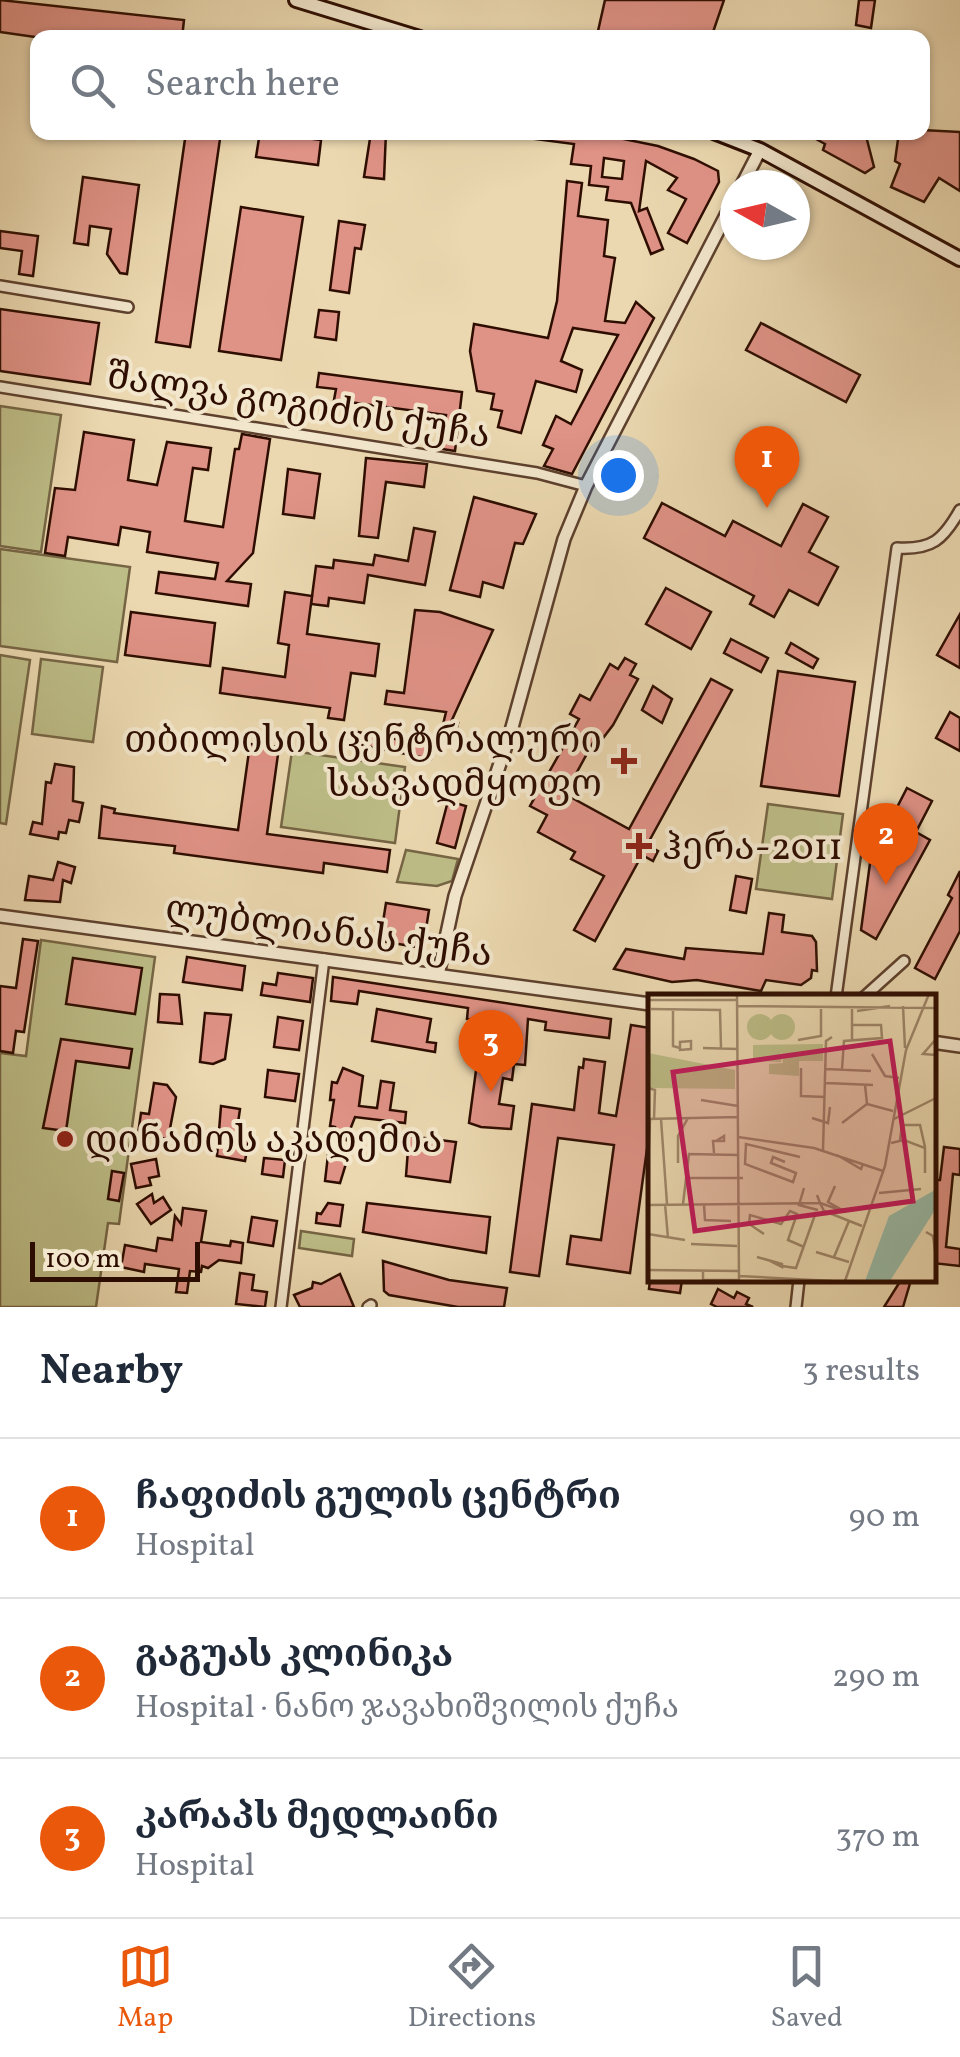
<!DOCTYPE html>
<meta charset="utf-8">
<style>
:root{--surface:#fff;--page:#f2f2f3;--text:#1f2937;--muted:#747a83;--line:#e0e1e3;--accent:#ea580c}
body{margin:0;font-family:Vollkorn,"Noto Serif Georgian",serif;background:var(--page);color:var(--text)}
.compass{position:absolute;left:720px;top:170px;width:90px;height:90px;border-radius:50%;background:var(--surface);box-shadow:0 2px 8px #0004;rotate:278deg}
.scale{position:absolute;left:30px;bottom:25px;width:170px;box-sizing:border-box;padding-left:10px;border:5px solid #2e0d01;border-top:0;font-size:28px;line-height:35px;white-space:nowrap;color:#2e0d01;-webkit-text-stroke:8px #f2e6cc;paint-order:stroke}
.you{position:absolute;left:618px;top:475px;width:35px;height:35px;margin:-25px;border:8px solid #fff;border-radius:50%;background:#1a73e8;box-shadow:0 0 0 15px #1a73e833}
.badge{display:grid;place-items:center;width:65px;height:65px;border-radius:50%;background:var(--accent);color:#fff;font-size:32px;font-weight:700}
.pin{position:absolute;translate:-50% -82px;filter:drop-shadow(0 2px 5px #0008)}
.pin::after{content:'';position:absolute;top:52px;width:35px;height:30px;background:inherit;clip-path:polygon(0 0,100% 0,50% 100%)}
.list{margin:0;padding:0;list-style:none}
h2{display:flex;justify-content:space-between;align-items:center;height:130px;margin:0;padding:0 40px;font-size:42px}
h2 small{font-size:32px;font-weight:400;color:var(--muted)}
.list li{display:grid;grid-template-columns:65px 1fr auto;gap:30px;align-items:center;box-sizing:border-box;height:160px;padding:0 40px;border-top:2px solid var(--line)}
.list b{display:block;font-size:38px;white-space:nowrap}
.list p{margin:0;font-size:32px;white-space:nowrap;color:var(--muted)}
.list em{font-size:32px;font-style:normal;color:var(--muted)}
.icon{flex:none;width:55px;height:55px;fill:none;stroke:currentColor;stroke-width:2;stroke-linecap:round;stroke-linejoin:round}
.map{position:relative;flex:none;width:960px;height:1307px;overflow:hidden}
.search{position:absolute;background:var(--surface);box-shadow:0 2px 8px #0004;left:30px;right:30px;top:30px;height:110px;display:flex;align-items:center;gap:25px;box-sizing:border-box;padding:0 35px;border-radius:20px;color:var(--muted);font-size:38px}
.sheet{height:610px;background:var(--surface)}
nav{display:flex;justify-content:space-around;align-items:center;box-sizing:border-box;height:140px;border-top:2px solid var(--line);background:var(--surface);font-size:28px;color:var(--muted)}
nav a{display:grid;justify-items:center;gap:5px}
nav .on{color:var(--accent)}
.map>svg:first-child{display:block}
.green{fill:#bdbd87;stroke:#766544;stroke-width:2.5}
.building{fill:#df9286;stroke:#2e0d01;stroke-width:2.5;fill-rule:evenodd}
.lines{fill:none;stroke-linecap:round;stroke-linejoin:round}
.minor-casing{stroke:#5d402d;stroke-width:14}
.tertiary-casing{stroke:#5d402d;stroke-width:16}
.secondary-casing{stroke:#2e0d01;stroke-width:18}
.minor{stroke:#f2e6cc;stroke-width:9}
.tertiary{stroke:#f2e6cc;stroke-width:11}
.secondary{stroke:#f2e6cc;stroke-width:12}
.poi-dot{fill:#8f2418;stroke:#f2e6cc;stroke-width:4}
.labels{text-anchor:middle;stroke-width:8;stroke-linejoin:round;paint-order:stroke}
.street-label{font-size:38px;fill:#2e0d01;stroke:#f2e6cc}
.poi-label{font-size:38px;fill:#2e0d01;stroke:#f2e6cc;text-anchor:start}
.inset-road{fill:none;stroke:#9f876a;stroke-width:2.5}
.view{fill:#c2185b;fill-opacity:0.15;stroke:#c2185b;stroke-width:5}
.inset-edge{fill:none;stroke:#2e0d01;stroke-width:5}
</style>
<div class="map">
<svg width="960" height="1307" viewBox="0 0 960 1307">
<rect width="100%" height="100%" fill="#ebd8b0"/>
<filter id="stains"><feTurbulence type="fractalNoise" baseFrequency=".002" numOctaves="4"/><feColorMatrix values="0 0 0 0 .2 0 0 0 0 .09 0 0 0 0 .02 0 0 0 .5 -.17"/></filter>
<radialGradient id="worn" r=".72"><stop offset=".6" stop-color="#630" stop-opacity="0"/><stop offset="1" stop-color="#630" stop-opacity=".3"/></radialGradient>
<!-- green -->
<g class="green">
<path d="M0,406L61,415L41,552L0,546Z"/>
<path d="M0,549L130,567L117,662L0,646Z"/>
<path d="M0,655L30,660L6,824L0,823Z"/>
<path d="M41,659L103,667L93,742L32,734Z"/>
<path d="M292,751L405,767L395,843L281,827Z"/>
<path d="M768,804L843,814L832,899L756,889Z"/>
<path d="M406,850L458,859L452,881L437,886L397,882Z"/>
<path d="M41,940L155,957L119,1224L108,1223L96,1307H0V1053L26,1056Z"/>
<path d="M301,1231L354,1239L352,1256L299,1248Z"/>
</g>
<!-- building -->
<g class="building">
<path d="M0,0L184,20L182,38H42L0,32Z"/>
<path d="M605,0H724L711,38H613L598,31Z"/>
<path d="M859,0H875L871,28L856,25Z"/>
<path d="M922,130L960,132V191L939,178L924,202L891,187L900,164L895,161L899,132Z"/>
<path d="M186,132H221L190,347L156,342Z"/>
<path d="M260,132L321,140L318,165L256,157Z"/>
<path d="M371,132H386L384,179L364,177Z"/>
<path d="M527,132H609V136L658,146L694,159L718,171L719,182L687,243L668,233L686,199L668,190L677,178L646,161L639,211L647,208L663,249L651,254L631,203L606,200L608,187L589,185L591,166L571,164L574,144L527,138ZM604,158L624,161L622,179L602,177Z"/>
<path d="M819,132H865L874,167L865,173L823,150L825,144L816,139Z"/>
<path d="M83,177L139,185L127,274L120,273L107,254L111,229L90,226L88,245L74,243Z"/>
<path d="M567,181L582,183L578,216L608,220L604,256L615,258L605,321L625,323L636,302L654,318L572,474L544,466L553,449L543,445L556,416L571,424L618,335L573,328L561,361L582,370L576,392L536,381L521,433L498,427L502,411L491,409L494,394L477,391L470,351L474,324L548,338L557,301Z"/>
<path d="M241,207L303,217L281,360L219,351Z"/>
<path d="M339,221L365,225L361,249L355,248L349,293L330,290Z"/>
<path d="M0,231L38,236L33,276L19,274L22,251L0,248Z"/>
<path d="M0,309L99,323L90,384L0,371Z"/>
<path d="M319,310L339,312L336,340L315,337Z"/>
<path d="M761,323L860,375L846,402L746,350Z"/>
<path d="M319,373L462,392L455,451L442,449L446,415L334,400L336,389L317,387Z"/>
<path d="M84,432L134,440L128,480L157,485L167,442L211,448L208,470L193,468L185,521L223,527L235,449H239L242,434L270,439L253,553L227,581L251,584L248,606L156,593L159,572L215,579L218,563L147,552L150,532L121,527L118,545L68,537L65,556L45,553L55,488L75,490Z"/>
<path d="M366,458L427,464L424,487L386,482L378,538L359,536Z"/>
<path d="M288,469L320,474L314,518L283,514Z"/>
<path d="M474,497L536,514L523,544L515,543L503,588L483,582L480,597L450,590Z"/>
<path d="M662,503L725,536L733,521L781,546L803,504L828,517L809,552L838,567L818,605L789,590L774,617L750,604L754,596L644,538Z"/>
<path d="M414,528L435,532L425,585L368,575L364,603L329,598L328,606L311,604L316,566L333,568L334,560L373,565L375,555L408,561Z"/>
<path d="M666,588L711,612L691,649L646,624Z"/>
<path d="M285,592L312,596L307,634L379,644L375,676L351,673L344,720L328,718L330,708L220,693L223,668L285,677L289,645L278,643Z"/>
<path d="M415,610L440,612L493,630L451,722L458,723L456,733L447,731L444,738L440,737L446,712L385,704L387,691L404,693Z"/>
<path d="M131,612L215,623L210,666L125,655Z"/>
<path d="M960,614V668L937,655Z"/>
<path d="M731,639L768,658L761,672L724,653Z"/>
<path d="M791,643L818,659L813,668L786,653Z"/>
<path d="M625,658L636,664L630,675L638,679L613,725L600,742L595,739L565,794L629,829L711,679L732,690L647,845L658,851L653,861L642,855L595,941L574,930L604,876L571,859L575,852L538,832L547,815L530,806L579,719L570,714L580,695L590,700L610,664L618,669Z"/>
<path d="M778,671L855,682L839,796L761,786Z"/>
<path d="M653,686L672,699L662,723L642,710Z"/>
<path d="M950,712L960,718V751L936,738Z"/>
<path d="M358,732L433,746L431,759L356,744Z"/>
<path d="M250,744L279,747L267,834L390,850L387,872L324,863L323,873L174,853L175,846L99,838L102,806L115,809L114,813L238,830Z"/>
<path d="M55,764L74,767L73,801L83,803L79,822L69,820L66,833L59,832L58,839L30,834L33,822L42,824L46,782L51,783Z"/>
<path d="M907,788L932,801L916,832L930,840L876,939L861,930L877,811L891,819Z"/>
<path d="M448,801L466,806L455,848L437,843Z"/>
<path d="M58,862L75,867L71,883L63,880L60,902L25,900L29,876L53,880Z"/>
<path d="M960,871V931L935,979L915,968L952,898L948,895Z"/>
<path d="M736,876L752,879L746,913L730,910Z"/>
<path d="M386,903L429,910L423,948L380,941Z"/>
<path d="M769,913L784,915L782,932L812,936L816,942L817,971L812,970L811,978L801,985L766,980L761,991L697,980L672,982L614,969L626,949L684,959L686,948L763,954Z"/>
<path d="M23,939L38,941L24,1032L16,1031L13,1053L0,1051V986L16,988Z"/>
<path d="M187,957L245,966L242,990L183,982Z"/>
<path d="M73,958L142,968L135,1014L66,1004Z"/>
<path d="M278,973L313,978L310,1002L261,995L263,983L276,985Z"/>
<path d="M333,977L611,1019L609,1038L545,1030L546,1022L528,1019L525,1065L514,1064L512,1080L503,1078L499,1104L514,1106L511,1129L481,1127L469,1123L479,1048L475,1047L479,1021L467,1019L468,1008L359,991L357,1004L331,1001Z"/>
<path d="M160,994L179,995L182,1024L158,1022Z"/>
<path d="M377,1009L431,1019L427,1042L436,1043L435,1052L372,1041Z"/>
<path d="M205,1013L231,1015L225,1059L213,1064L200,1062Z"/>
<path d="M278,1017L303,1021L299,1050L274,1047Z"/>
<path d="M631,1025L650,1028V1127L630,1273L567,1264L571,1236L601,1240L614,1145L558,1138L539,1276L510,1272L532,1104L574,1110L579,1067L583,1068L584,1059L605,1062L599,1113L616,1116Z"/>
<path d="M61,1039L132,1049L129,1068L76,1061L66,1131L43,1128Z"/>
<path d="M343,1068L363,1076L359,1106L377,1108L381,1081L394,1083L390,1110L406,1112L405,1123L355,1117L346,1140L333,1138L335,1127L330,1126L334,1100H330L332,1082L337,1083Z"/>
<path d="M268,1070L299,1074L295,1101L265,1097Z"/>
<path d="M154,1083L167,1085L176,1097L168,1139L138,1134L141,1113L149,1114Z"/>
<path d="M221,1106L240,1109L236,1137L249,1139L245,1161L217,1156Z"/>
<path d="M409,1136L456,1142L450,1182L406,1176Z"/>
<path d="M944,1147L960,1149V1175L953,1174L946,1247L960,1249V1266L932,1263V1180H940Z"/>
<path d="M328,1155L348,1157L340,1183L325,1181Z"/>
<path d="M264,1158L285,1160L283,1177L262,1174Z"/>
<path d="M156,1159L159,1176L149,1178L151,1185L136,1188L131,1164Z"/>
<path d="M112,1171L124,1173L119,1201L108,1199Z"/>
<path d="M152,1194L154,1203L163,1197L171,1210L151,1224L137,1204Z"/>
<path d="M328,1203L343,1205L340,1226L316,1223L317,1213L321,1214Z"/>
<path d="M367,1203L490,1217L486,1253L363,1232Z"/>
<path d="M183,1208L206,1211L201,1242L230,1246L231,1241L243,1243L241,1263L219,1260L208,1268L202,1266L201,1272L190,1271L187,1293L176,1292L179,1269L145,1264L144,1272L121,1267L125,1245L156,1251L158,1238L172,1240L175,1216L181,1224Z"/>
<path d="M252,1217L277,1221L273,1246L248,1242Z"/>
<path d="M383,1261L449,1280L507,1288L504,1307H458L389,1295L384,1291Z"/>
<path d="M240,1273L254,1275L252,1290L267,1292L265,1307L236,1304Z"/>
<path d="M340,1274L354,1307H300L294,1295L312,1288L313,1282L321,1284Z"/>
<path d="M650,1280H682L680,1293L649,1289Z"/>
<path d="M901,1280H911L903,1307H884Z"/>
<path d="M718,1289L734,1298L737,1292L749,1298L746,1304L753,1307H717L711,1304Z"/>
</g>
<g class="lines">
<defs>
<g id="minor">
<path d="M0,286L128,307"/>
<path d="M0,387L537,473L586,486"/>
<path d="M836,997L897,548C932,550 943,540 960,510"/>
<path d="M864,997L904,961"/>
<path d="M281,1307L324,959"/>
<path d="M368,1307L371,1305"/>
<path d="M796,1307L799,1280"/>
</g>
<g id="tertiary">
<path d="M742,185L760,150"/>
<path d="M0,916L650,1004"/>
<path d="M438,975L455,896L511,731L564,539L586,486L735,198"/>
<path d="M932,1042L960,1046"/>
</g>
<g id="secondary">
<path d="M296,0L420,38"/>
<path d="M714,132L760,150L960,259"/>
</g>
</defs>
<!-- minor casing -->
<use href="#minor" class="minor-casing"/>
<!-- tertiary casing -->
<use href="#tertiary" class="tertiary-casing"/>
<!-- secondary casing -->
<use href="#secondary" class="secondary-casing"/>
<!-- minor -->
<use href="#minor" class="minor"/>
<!-- tertiary -->
<use href="#tertiary" class="tertiary"/>
<!-- secondary -->
<use href="#secondary" class="secondary"/>
</g>
<!-- markers -->
<g class="poi-dot">
<path d="M619 746h10v10h10v10h-10v10h-10v-10h-10v-10h10z"/>
<path d="M634 831h10v10h10v10h-10v10h-10v-10h-10v-10h10z"/>
<circle cx="65" cy="1139" r="10"/>
</g>
<g class="labels">
<!-- street labels -->
<g class="street-label">
<text transform="translate(299 404) rotate(9)" y="13">შალვა გოგიძის ქუჩა</text>
<text transform="translate(329 930) rotate(8)" y="13">ლუბლიანას ქუჩა</text>
</g>
<!-- poi labels -->
<g class="poi-label">
<text x="602" y="752" text-anchor="end">თბილისის ცენტრალური<tspan x="602" dy="44">საავადმყოფო</tspan></text>
<text x="662" y="859">ჰერა-2011</text>
<text x="85" y="1152">დინამოს აკადემია</text>
</g>
</g>
<!-- overview -->
<g transform="translate(648 994)">
<rect width="288" height="288" fill="#ebd8b0"/>
<path d="M99 33a13 13 0 1 1 26 0a13 13 0 1 1-26 0ZM121 33a13 13 0 1 1 26 0a13 13 0 1 1-26 0ZM175,50V67H151V82L121,80V70L135,69L134,57L133,68L105,67V51ZM0,59L87,76V95L0,94Z" fill="#bdbd87"/>
<path d="M287,196V216L242,287H217L241,222Z" fill="#99bba7"/>
<path class="inset-road" d="M89,0L91,287M0,6H89M90,12L286,14M255,12L257,54M204,13V45M3,15L72,16L73,54M25,15V52L32,54M209,17L242,12M288,45L275,60L288,61M150,46L173,42V12M43,47V55L32,56V48ZM55,54L90,55M224,60L237,82L251,84M153,74V102L177,103M178,75L223,77M194,75L196,47L234,44L233,31H204M178,89L225,91M217,91L219,110L245,117M0,94L7,96L6,125M53,106L90,112M164,124L180,129L182,113M0,125L90,123M13,125L19,210M246,125L288,104M194,129L219,110M90,143L166,154L235,177M252,146L254,131H272L277,153M243,149L256,146L277,154V179M175,156L178,47L184,43M66,159L65,147H76V142L68,147M189,161L213,175L215,170M137,168L125,163L123,169L148,179L145,188L97,170L98,150L152,163M30,169V142L40,124M0,175L2,125M41,184H95M156,194L151,211L170,216M231,199L273,195M169,201L172,209L198,218L180,208L187,192M17,210L20,244M35,210L41,160L90,161M0,211L172,209L176,217L214,232M56,211L57,226L83,227M278,238L285,242L288,264M0,240L37,246M116,240L101,230L102,221L133,230L142,217L149,220L140,246L156,253M43,250L89,252M168,258L201,268M109,263L134,270V273L120,266M186,263L201,227M134,272L148,274L168,218M0,276L91,277M55,277V286H91M91,282L184,287M197,287L237,172L258,56L281,0"/>
<path class="view" d="M242,47L265,207L47,237L25,78Z"/>
<rect width="288" height="288" class="inset-edge"/>
</g>
<rect width="100%" height="100%" filter="url(#stains)"/>
<rect width="100%" height="100%" fill="url(#worn)"/>
</svg>
<svg class="compass" viewBox="-18 -18 36 36"><path d="M0-13l5 13h-10z" fill="#e53935"/><path d="M0 13l5-13h-10z" fill="#747a83"/></svg>
<div class="scale">100 m</div>
<div class="you"></div>
<div class="pin badge" style="left:767px;top:508px">1</div>
<div class="pin badge" style="left:886px;top:885px">2</div>
<div class="pin badge" style="left:491px;top:1092px">3</div>
<div class="search"><svg class="icon" aria-label="search" viewBox="0 0 24 24"><circle cx="10" cy="10" r="6"/><path d="M15 15l6 6"/></svg>Search here</div>
</div>
<section class="sheet">
<h2>Nearby<small>3 results</small></h2>
<ul class="list">
<li><span class="badge">1</span><div><b>ჩაფიძის გულის ცენტრი</b><p>Hospital</p></div><em>90 m</em></li>
<li><span class="badge">2</span><div><b>გაგუას კლინიკა</b><p>Hospital · ნანო ჯავახიშვილის ქუჩა</p></div><em>290 m</em></li>
<li><span class="badge">3</span><div><b>კარაპს მედლაინი</b><p>Hospital</p></div><em>370 m</em></li>
</ul>
</section>
<nav>
<a class="on"><svg class="icon" aria-label="map" viewBox="0 0 24 24"><path d="M3 6l6-2 6 2 6-2v14l-6 2-6-2-6 2zM9 4v14M15 6v14"/></svg>Map</a>
<a><svg class="icon" aria-label="directions" viewBox="0 0 24 24"><path d="M12 3l9 9-9 9-9-9zM9 14v-3h6M13 9l2 2-2 2"/></svg>Directions</a>
<a><svg class="icon" aria-label="saved" viewBox="0 0 24 24"><path d="M7 4h10v16l-5-4-5 4z"/></svg>Saved</a>
</nav>
